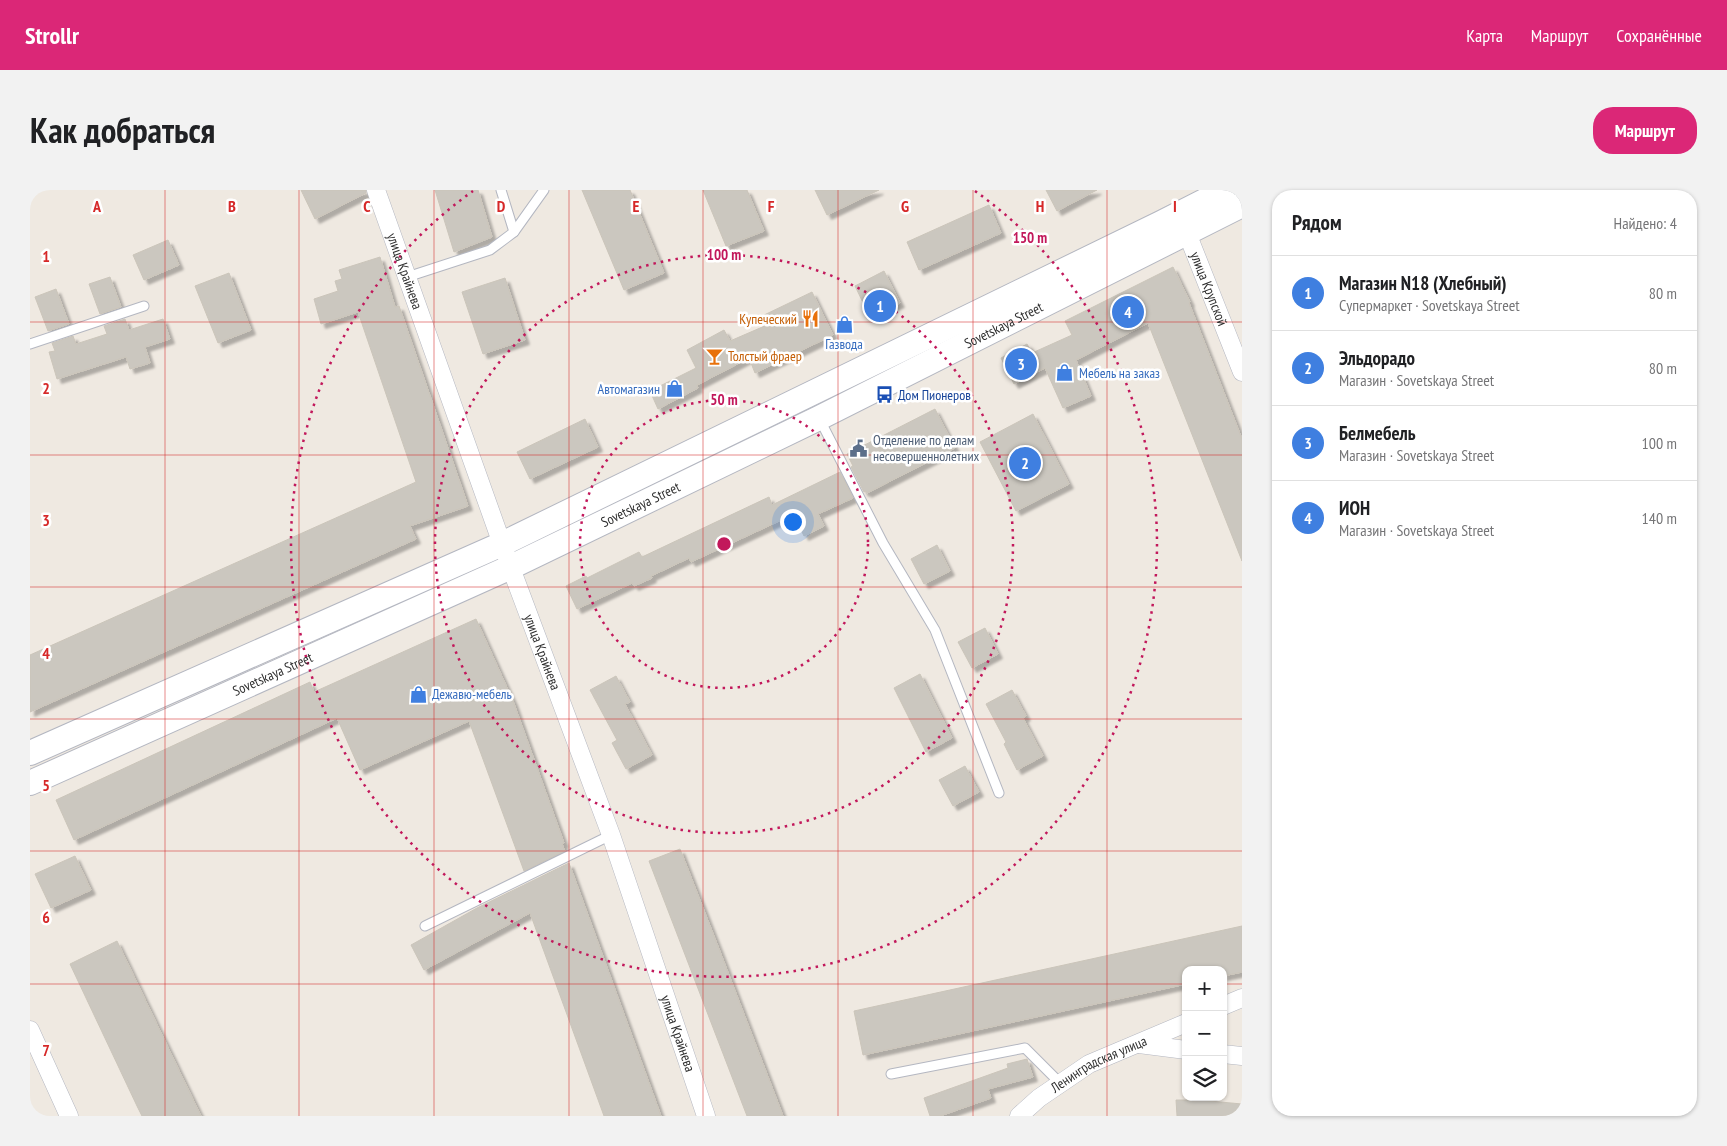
<!DOCTYPE html>
<html lang="ru">
<meta charset="utf-8">
<style>
:root{--surface:#fff;--page:#f2f2f2;--text:#202124;--muted:#757577;--line:#e0e0e0;--accent:#db2777}
body{margin:0;font-family:"PT Sans Narrow",sans-serif;background:var(--page);color:var(--text)}
.controls{position:absolute;right:15px;bottom:15px;display:grid;overflow:hidden;border-radius:10px;box-shadow:0 1px 4px #0004}
.controls button{width:45px;height:45px;display:grid;place-items:center;padding:0;border:0;border-bottom:1px solid var(--line);background:var(--surface);color:var(--text);font:25px sans-serif}
.you{position:absolute;left:762px;top:331px;width:18px;height:18px;margin:-12px;border:4px solid #fff;border-radius:50%;background:#1a73e8;box-shadow:0 0 0 8px #1a73e833}
.badge{display:grid;place-items:center;width:32px;height:32px;border-radius:50%;background:var(--accent);color:#fff;font-size:16px;font-weight:700}
.pin{position:absolute;translate:-50% -50%;border:2px solid #fff;box-shadow:0 1px 5px #0006}
.list{margin:0;padding:0;list-style:none}
h2{display:flex;justify-content:space-between;align-items:center;height:65px;margin:0;padding:0 20px;font-size:21px}
h2 small{font-size:16px;font-weight:400;color:var(--muted)}
.list li{display:grid;grid-template-columns:32px 1fr auto;gap:15px;align-items:center;box-sizing:border-box;height:75px;padding:0 20px;border-top:1px solid var(--line)}
.list b{display:block;font-size:19px;white-space:nowrap}
.list p{margin:0;font-size:16px;white-space:nowrap;color:var(--muted)}
.list em{font-size:16px;font-style:normal;color:var(--muted)}
.icon{flex:none;width:28px;height:28px;fill:none;stroke:currentColor;stroke-width:2;stroke-linecap:round;stroke-linejoin:round}
.map{position:relative;flex:none;width:1212px;height:926px;overflow:hidden;border-radius:20px}
header{display:flex;align-items:center;gap:30px;box-sizing:border-box;height:70px;padding:0 25px;background:var(--accent);color:#fff}
header strong{font-size:24px}
nav{display:flex;gap:28px;margin-inline-start:auto;font-size:18px}
.intro{display:flex;align-items:center;justify-content:space-between;box-sizing:border-box;height:120px;padding:0 30px}
h1{margin:0;font-size:35px}
.button{padding:12px 22px;border-radius:20px;background:var(--accent);color:#fff;font-size:18px;font-weight:700}
main{display:flex;gap:30px;padding:0 30px}
aside{flex:1;background:var(--surface);border-radius:20px;box-shadow:0 1px 4px #0004}
.map>svg:first-child{display:block}
.building{fill:#cbc7bf;stroke:#cbc5ba;filter:url(#shadow)}
.lines{fill:none;stroke-linecap:round;stroke-linejoin:round}
.lane-casing{stroke:#b4b7c1;stroke-width:11}
.street-casing{stroke:#b4b7c1;stroke-width:19}
.secondary-casing{stroke:#b4b7c1;stroke-width:26}
.lane{stroke:#fff;stroke-width:9}
.street{stroke:#fff;stroke-width:18}
.secondary{stroke:#fff;stroke-width:24}
.grid{fill:none;stroke:#d62828;stroke-width:1;stroke-opacity:0.55}
.ring{fill:none;stroke:#c2185b;stroke-width:2.5;stroke-dasharray:2.5 5}
.labels{text-anchor:middle;stroke-width:5;stroke-linejoin:round;paint-order:stroke}
.street-label{font-size:14px;fill:#2e2e2e;stroke:#fff}
.food-label{font-size:14px;fill:#c56008;stroke:#fff;text-anchor:end}
.shop-label{font-size:14px;fill:#366cbe;stroke:#fff;text-anchor:start}
.transit-label{font-size:14px;fill:#164399;stroke:#fff;text-anchor:start}
.service-label{font-size:14px;fill:#4e5e75;stroke:#fff;text-anchor:start}
.grid-label{font-size:16px;text-anchor:middle;font-weight:bold;fill:#d62828;stroke:#fff;stroke-width:5;stroke-linejoin:round;paint-order:stroke}
.centre{fill:#c2185b;stroke:#fff;stroke-width:2.5}
.ring-label{font-size:15px;text-anchor:middle;font-weight:bold;fill:#c2185b;stroke:#fff;stroke-width:5;stroke-linejoin:round;paint-order:stroke}
</style>
<header>
<strong>Strollr</strong>
<nav><a>Карта</a><a>Маршрут</a><a>Сохранённые</a></nav>
</header>
<div class="intro"><h1>Как добраться</h1><a class="button">Маршрут</a></div>
<main>
<div class="map">
<svg width="1212" height="926" viewBox="0 0 1212 926">
<defs>
<filter id="shadow"><feDropShadow dx="4.5" dy="4.5" stdDeviation="1" flood-color="#0004"/></filter>
</defs>
<rect width="100%" height="100%" fill="#efe9e1"/>
<!-- building -->
<g class="building">
<path d="M271,0H336V3L285,29Z"/>
<path d="M405,0H448L462,47L424,62Z"/>
<path d="M552,0H600L634,83L594,100Z"/>
<path d="M673,0H717L734,41L696,56Z"/>
<path d="M785,0H849L797,25Z"/>
<path d="M1016,0H1067L1027,21Z"/>
<path d="M959,15L971,43L889,80L877,52Z"/>
<path d="M138,50L149,75L114,90L103,65Z"/>
<path d="M350,67L365,117L369,116L438,316L380,336L386,349L0,522V465L386,292L328,122L291,134L284,109L308,101L305,91L312,89L309,80Z"/>
<path d="M1143,77L1160,112L1159,113L1212,249V371L1118,133L1046,170L1061,206L1033,218L1015,178L984,194L971,168L997,154L1002,163L1042,145L1035,131Z"/>
<path d="M854,81L870,113L840,127L825,96Z"/>
<path d="M199,83L221,140L188,153L165,96Z"/>
<path d="M80,87L91,117L70,124L59,94Z"/>
<path d="M475,88L495,150L453,164L432,102Z"/>
<path d="M26,99L39,134L18,141L5,107Z"/>
<path d="M782,102L803,145L725,183L719,168L667,195L668,198L628,219L620,201L666,178L657,160L694,140L700,151L737,135L732,126Z"/>
<path d="M95,129L99,140L133,129L140,149L115,157L120,173L100,179L96,167L27,189L19,162L25,161L22,153L43,146L46,154L77,144L74,136Z"/>
<path d="M905,219L925,258L837,303L836,301L834,302L821,277L823,276L817,264Z"/>
<path d="M1003,224L1039,294L986,321L950,252Z"/>
<path d="M555,229L568,257L500,289L487,262Z"/>
<path d="M810,282L823,308L788,324L794,336L774,346L764,324L661,372L659,368L621,386L622,388L604,396L602,393L547,419L536,396L556,386L557,388L609,362L612,367L739,307L742,315Z"/>
<path d="M907,355L920,381L894,394L881,369Z"/>
<path d="M446,429L483,511L534,653L532,654L535,661L494,681L439,531L330,580L307,528L44,650L26,610L280,492L284,502Z"/>
<path d="M955,438L968,464L942,478L928,452Z"/>
<path d="M890,484L922,548L896,562L864,498Z"/>
<path d="M586,486L600,512L595,514L622,565L596,579L582,553L587,550L560,500Z"/>
<path d="M982,500L996,526L993,528L1013,566L987,580L974,554L976,552L956,514Z"/>
<path d="M935,576L949,602L923,616L909,590Z"/>
<path d="M650,659L689,759L753,926H717L619,671Z"/>
<path d="M45,666L61,700L21,718L5,684Z"/>
<path d="M539,673L631,926H574L500,723L394,780L381,755L447,718Z"/>
<path d="M1212,736V782L1193,786V780H1156V794L833,865L824,821Z"/>
<path d="M87,751L155,893L171,926H112L107,916L40,774Z"/>
<path d="M997,869L1003,887L958,899L961,908L910,926H900L894,908L978,878L977,874Z"/>
<path d="M1146,910H1169L1212,914V926H1147Z"/>
</g>
<g class="lines">
<defs>
<g id="lane">
<path d="M484,42L514,0"/>
<path d="M377,87L460,60L484,42L471,0"/>
<path d="M0,154L114,116"/>
<path d="M789,228L853,353L905,440L969,603"/>
<path d="M395,736L581,645"/>
<path d="M861,884L995,858L1030,893"/>
</g>
<g id="street">
<path id="s1" d="M346,0L472,354L581,645L676,926"/>
<path id="s2" d="M1157,43L1212,182"/>
<path d="M1193,816L1212,808"/>
<path d="M0,840L39,926"/>
<path d="M1109,854L1156,860"/>
<path d="M1193,864L1212,866"/>
<path id="s3" d="M989,926L1009,908L1059,874L1156,833"/>
</g>
<g id="secondary">
<path d="M0,563L472,354L1131,33L1196,0"/>
<path id="s4" d="M0,593L481,377L789,228L1212,15"/>
</g>
</defs>
<!-- lane casing -->
<use href="#lane" class="lane-casing"/>
<!-- street casing -->
<use href="#street" class="street-casing"/>
<!-- secondary casing -->
<use href="#secondary" class="secondary-casing"/>
<!-- lane -->
<use href="#lane" class="lane"/>
<!-- street -->
<use href="#street" class="street"/>
<!-- secondary -->
<use href="#secondary" class="secondary"/>
</g>
<!-- grid -->
<path class="grid" d="M135,0V926M269,0V926M404,0V926M539,0V926M673,0V926M808,0V926M943,0V926M1077,0V926M0,132H1212M0,265H1212M0,397H1212M0,529H1212M0,661H1212M0,794H1156M1193,794H1212"/>
<!-- distance rings -->
<g class="ring">
<circle cx="694" cy="354" r="144"/>
<circle cx="694" cy="354" r="289"/>
<path d="M945 1A433 433 0 1 1 443 1"/>
</g>
<!-- icons -->
<defs>
<symbol id="restaurant-bare" viewBox="-9 -9 18 18"><path d="M-5-6h1v4h1v-4h1v4h1v-4h1v5L-1.5 .5V6h-2V.5L-5-1ZM5-6V6H3V1.5H1.5Q1.5-4 5-6Z" fill="#e8710a" stroke="#fff" stroke-width="2.5" paint-order="stroke"/></symbol>
<symbol id="shop-bare" viewBox="-9 -9 18 18"><path d="M-5-2.5h2.3a2.7 3.5 0 0 1 5.4 0H5L5.5 6h-11ZM-1.5-2.5h3a1.5 2.3 0 0 0-3 0Z" fill="#3f7fe0" stroke="#fff" stroke-width="2.5" paint-order="stroke"/></symbol>
<symbol id="bar-bare" viewBox="-9 -9 18 18"><path d="M-6-5H6L.8 .8V4.5H3.5V6h-7V4.5H-.8V.8Z" fill="#e8710a" stroke="#fff" stroke-width="2.5" paint-order="stroke"/></symbol>
<symbol id="bus-bare" viewBox="-9 -9 18 18"><path d="M-5-6H5V4H4V6H2V4H-2V6H-4V4H-5ZM-3.5-4V0h7V-4ZM-3.5 1.2v1.5H-2V1.2ZM2 1.2v1.5H3.5V1.2Z" fill="#1a4fb4" stroke="#fff" stroke-width="2.5" paint-order="stroke"/></symbol>
<symbol id="civic-bare" viewBox="-9 -9 18 18"><path d="M-.6-6.5H3V-4.5H.6V-3L4-1V1h2V6H-6V1h2V-1L-.6-3ZM-1.2 2.5V6h2.4V2.5Z" fill="#5c6f8a" stroke="#fff" stroke-width="2.5" paint-order="stroke"/></symbol>
</defs>
<g fill-rule="evenodd">
<use href="#restaurant-bare" x="768" y="116" width="25" height="25"/>
<use href="#shop-bare" x="802" y="122" width="25" height="25"/>
<use href="#bar-bare" x="672" y="154" width="25" height="25"/>
<use href="#shop-bare" x="1022" y="170" width="25" height="25"/>
<use href="#shop-bare" x="632" y="186" width="25" height="25"/>
<use href="#bus-bare" x="842" y="192" width="25" height="25"/>
<use href="#civic-bare" x="816" y="246" width="25" height="25"/>
<use href="#shop-bare" x="376" y="492" width="25" height="25"/>
</g>
<g class="labels">
<!-- street labels -->
<g class="street-label">
<text dy="5" stroke="none"><textPath href="#s1" startOffset="86">улица Крайнева</textPath></text>
<text dy="5" stroke="none"><textPath href="#s2" startOffset="60">улица Крупской</textPath></text>
<text dy="5" stroke="none"><textPath href="#s4" startOffset="1076">Sovetskaya Street</textPath></text>
<text dy="5" stroke="none"><textPath href="#s4" startOffset="671">Sovetskaya Street</textPath></text>
<text dy="5" stroke="none"><textPath href="#s1" startOffset="491">улица Крайнева</textPath></text>
<text dy="5" stroke="none"><textPath href="#s4" startOffset="266">Sovetskaya Street</textPath></text>
<text dy="5" stroke="none"><textPath href="#s1" startOffset="896">улица Крайнева</textPath></text>
<text dy="5" stroke="none"><textPath href="#s3" startOffset="96">Ленинградская улица</textPath></text>
</g>
<!-- food labels -->
<g class="food-label">
<text x="767" y="134">Купеческий</text>
<text x="698" y="171" text-anchor="start">Толстый фраер</text>
</g>
<!-- shop labels -->
<g class="shop-label">
<text x="814" y="159" text-anchor="middle">Газвода</text>
<text x="1049" y="188">Мебель на заказ</text>
<text x="630" y="204" text-anchor="end">Автомагазин</text>
<text x="402" y="509">Дежавю-мебель</text>
</g>
<!-- transit labels -->
<g class="transit-label">
<text x="868" y="210">Дом Пионеров</text>
</g>
<!-- service labels -->
<g class="service-label">
<text x="843" y="255">Отделение по делам<tspan x="843" dy="16">несовершеннолетних</tspan></text>
</g>
</g>
<g class="grid-label">
<text x="67" y="22">A</text>
<text x="202" y="22">B</text>
<text x="337" y="22">C</text>
<text x="471" y="22">D</text>
<text x="606" y="22">E</text>
<text x="741" y="22">F</text>
<text x="875" y="22">G</text>
<text x="1010" y="22">H</text>
<text x="1145" y="22">I</text>
<text x="16" y="72">1</text>
<text x="16" y="204">2</text>
<text x="16" y="336">3</text>
<text x="16" y="469">4</text>
<text x="16" y="601">5</text>
<text x="16" y="733">6</text>
<text x="16" y="866">7</text>
</g>
<circle cx="694" cy="354" r="8" class="centre"/>
<g class="ring-label">
<text x="1000" y="53">150 m</text>
<text x="694" y="70">100 m</text>
<text x="694" y="215">50 m</text>
</g>
</svg>
<div class="controls">
<button>+</button>
<button>−</button>
<button><svg class="icon" aria-label="layers" viewBox="0 0 24 24"><path d="M12 4l9 5-9 5-9-5zM3 14l9 5 9-5"/></svg></button>
</div>
<div class="you"></div>
<div class="pin badge" style="left:850px;top:116px;background:#3f7fe0">1</div>
<div class="pin badge" style="left:995px;top:273px;background:#3f7fe0">2</div>
<div class="pin badge" style="left:991px;top:174px;background:#3f7fe0">3</div>
<div class="pin badge" style="left:1098px;top:122px;background:#3f7fe0">4</div>
</div>
<aside>
<h2>Рядом<small>Найдено: 4</small></h2>
<ul class="list">
<li><span class="badge" style="background:#3f7fe0">1</span><div><b>Магазин N18 (Хлебный)</b><p>Супермаркет · Sovetskaya Street</p></div><em>80 m</em></li>
<li><span class="badge" style="background:#3f7fe0">2</span><div><b>Эльдорадо</b><p>Магазин · Sovetskaya Street</p></div><em>80 m</em></li>
<li><span class="badge" style="background:#3f7fe0">3</span><div><b>Белмебель</b><p>Магазин · Sovetskaya Street</p></div><em>100 m</em></li>
<li><span class="badge" style="background:#3f7fe0">4</span><div><b>ИОН</b><p>Магазин · Sovetskaya Street</p></div><em>140 m</em></li>
</ul>
</aside>
</main>
